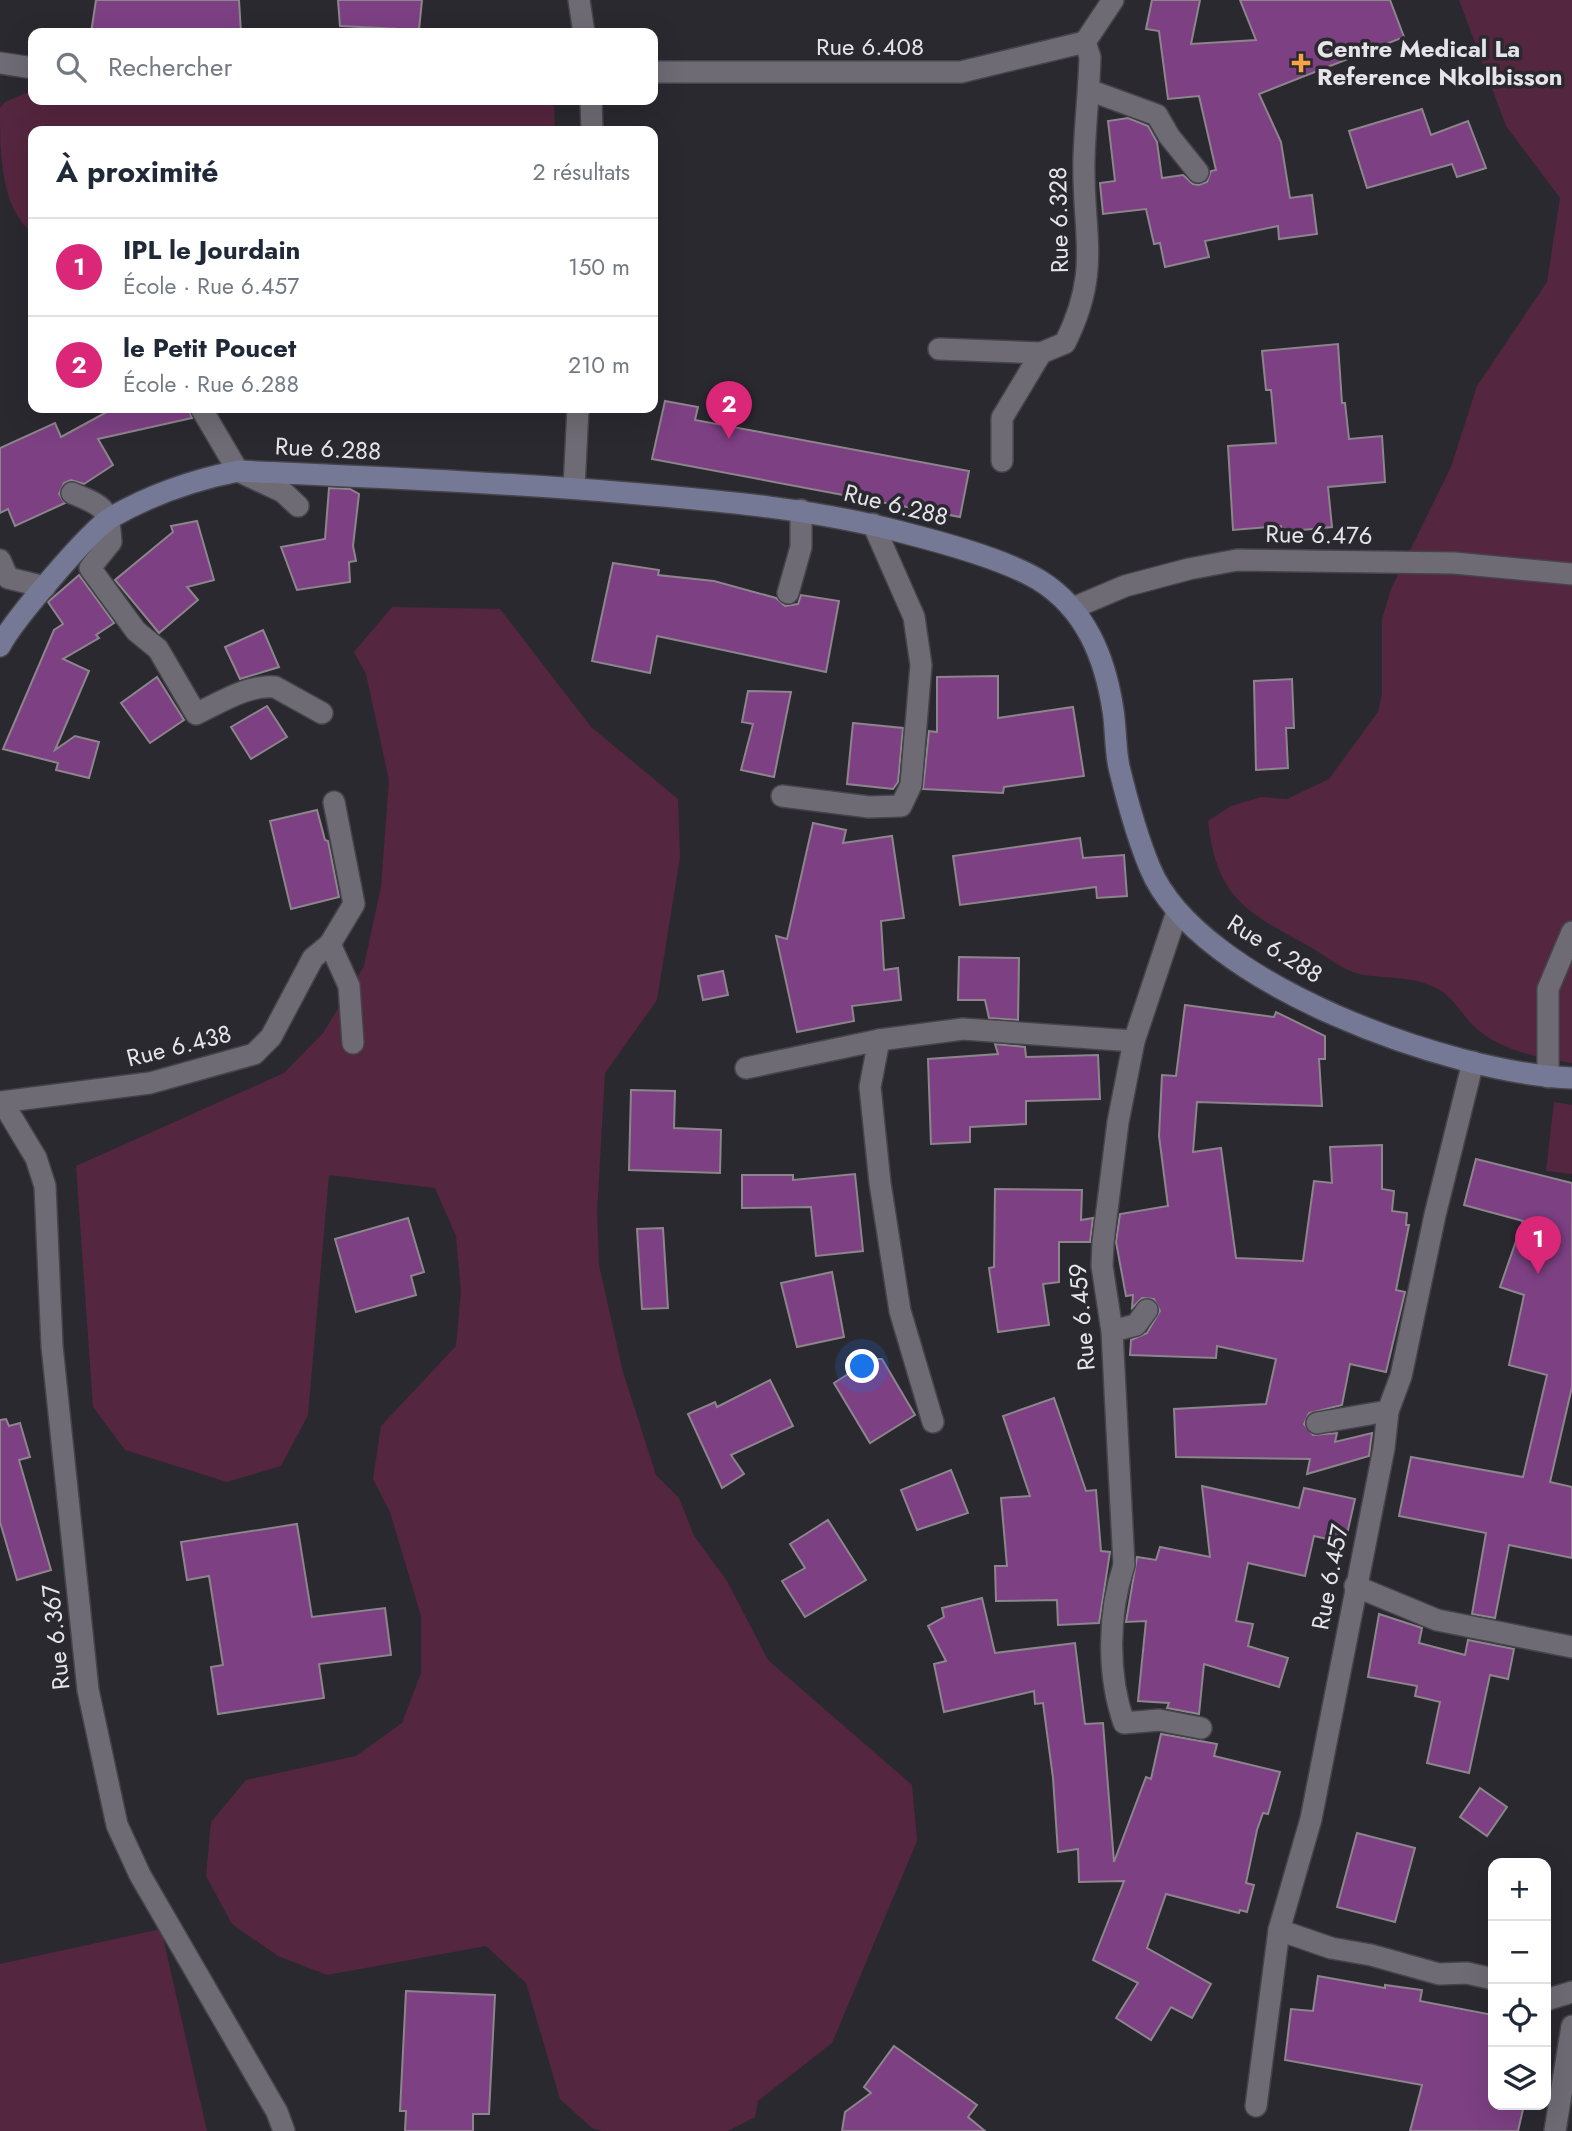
<!DOCTYPE html>
<html lang="fr">
<meta charset="utf-8">
<style>
:root{--surface:#fff;--page:#f6f6f7;--text:#1f2937;--muted:#747a83;--line:#e0e1e3;--accent:#db2777}
body{margin:0;font-family:Jost,sans-serif;background:var(--page);color:var(--text)}
.controls{position:absolute;right:21px;bottom:21px;display:grid;overflow:hidden;border-radius:14px;box-shadow:0 7px 28px #0002}
.controls button{width:63px;height:63px;display:grid;place-items:center;padding:0;border:0;border-bottom:2px solid var(--line);background:var(--surface);color:var(--text);font:35px sans-serif}
.you{position:absolute;left:863px;top:1367px;width:24px;height:24px;margin:-18px;border:5px solid #fff;border-radius:50%;background:#1a73e8;box-shadow:0 0 0 10px #1a73e833}
.badge{display:grid;place-items:center;width:46px;height:46px;border-radius:50%;background:var(--accent);color:#fff;font-size:23px;font-weight:700}
.pin{position:absolute;translate:-50% -58px;filter:drop-shadow(0 2px 4px #0008)}
.pin::after{content:'';position:absolute;top:37px;width:24px;height:21px;background:inherit;clip-path:polygon(0 0,100% 0,50% 100%)}
.list{margin:0;padding:0;list-style:none}
h2{display:flex;justify-content:space-between;align-items:center;height:91px;margin:0;padding:0 28px;font-size:30px}
h2 small{font-size:23px;font-weight:400;color:var(--muted)}
.list li{display:grid;grid-template-columns:46px 1fr auto;gap:21px;align-items:center;box-sizing:border-box;height:98px;padding:0 28px;border-top:2px solid var(--line)}
.list b{display:block;font-size:26px;white-space:nowrap}
.list p{margin:0;font-size:23px;white-space:nowrap;color:var(--muted)}
.list em{font-size:23px;font-style:normal;color:var(--muted)}
.icon{flex:none;width:38px;height:38px;fill:none;stroke:currentColor;stroke-width:2;stroke-linecap:round;stroke-linejoin:round}
.map{position:relative;flex:none;width:1572px;height:2131px;overflow:hidden}
.search{position:absolute;background:var(--surface);box-shadow:0 7px 28px #0002;left:28px;top:28px;width:630px;height:77px;display:flex;align-items:center;gap:18px;box-sizing:border-box;padding:0 24px;border-radius:14px;color:var(--muted);font-size:26px}
.panel{position:absolute;background:var(--surface);box-shadow:0 7px 28px #0002;left:28px;top:126px;width:630px;height:287px;border-radius:14px}
.map>svg:first-child{display:block}
.green{fill:#55263f}
.building{fill:#7c4083;stroke:#8c858c;stroke-width:2}
.lines{fill:none;stroke-linecap:round;stroke-linejoin:round}
.street-casing{stroke:#45444a;stroke-width:24}
.secondary-casing{stroke:#45444a;stroke-width:24}
.street{stroke:#6e6b74;stroke-width:21}
.secondary{stroke:#757996;stroke-width:21}
.poi-dot{fill:#f6a247;stroke:#2b2930;stroke-width:2.5}
.labels{text-anchor:middle;stroke-width:7;stroke-linejoin:round;paint-order:stroke}
.street-label{font-size:24px;fill:#e5e4e9;stroke:#2b2930}
.poi-label{font-size:24px;font-weight:bold;fill:#e5e4e9;stroke:#2b2930;text-anchor:start}
</style>
<div class="map">
<svg width="1572" height="2131" viewBox="0 0 1572 2131">
<rect width="100%" height="100%" fill="#2b2930"/>
<!-- green -->
<g class="green">
<path d="M1459,0H1572V1063C1542,1058 1507,1052 1482,1033C1466,1022 1457,1001 1441,991C1414,974 1388,980 1359,974C1343,970 1326,956 1312,948C1248,912 1217,901 1208,821L1231,806L1261,797L1287,799L1329,779L1378,712L1382,693V619L1391,589L1451,467L1477,386L1547,282L1560,198L1506,126Z"/>
<path d="M33,90V100H554L555,131H33V233C0,209 0,150 0,108L5,102Z"/>
<path d="M392,607L500,609L591,727L678,799L680,857L657,1000L605,1073L597,1212L599,1265L623,1372L656,1475L679,1498L694,1536L727,1581L768,1660L912,1785L917,1841L832,2043L758,2101L755,2117L728,2131H602L592,2128L560,2099L526,1983L486,1946L327,1975L278,1956L232,1924L206,1876L211,1822L246,1780L356,1756L402,1723L421,1673V1616L390,1512L373,1479L381,1426L456,1346L461,1292L456,1236L435,1188L329,1175L308,1415L281,1466L227,1482L125,1450L93,1407L76,1166L284,1073L323,1033L364,966L381,887L389,780L366,674L354,652Z"/>
<path d="M1554,1102L1572,1105V1174L1546,1171Z"/>
<path d="M161,1929L207,2131H0V1964Z"/>
</g>
<!-- building -->
<g class="building">
<path d="M96,0H239L241,33H91Z"/>
<path d="M338,0H422L419,30L340,26Z"/>
<path d="M1152,0H1200L1191,44L1256,40L1240,0H1390L1404,37L1259,94L1281,142L1290,198L1312,195L1317,234L1279,239L1278,226L1205,241L1209,257L1165,267L1160,243L1154,244L1146,209L1103,214L1100,183L1115,181L1108,121L1128,118L1148,126L1157,142L1162,178L1183,175L1193,184L1199,185L1207,182L1211,171L1216,170L1199,96L1168,99L1159,31L1146,29Z"/>
<path d="M1422,109L1431,135L1468,121L1486,168L1457,177L1452,164L1367,188L1349,131Z"/>
<path d="M1338,344L1342,403H1345L1349,439L1382,436L1385,482L1328,487L1332,527L1282,532L1281,526L1233,530L1228,446L1276,443L1271,390H1266L1262,351Z"/>
<path d="M665,401L698,407L695,420L969,471L960,517L652,459Z"/>
<path d="M114,408H188L192,418L98,439L113,465L84,484L71,480L64,483L59,494L65,503L15,526L8,509L0,513V448L55,423L61,437Z"/>
<path d="M329,488L350,489L359,494L353,546L356,561L349,562L350,582L297,590L281,547L325,539Z"/>
<path d="M197,521L214,580L187,587L198,600L159,633L115,580L173,532L171,526Z"/>
<path d="M613,563L659,570L658,575L714,581L776,598L785,606L798,604L801,595L839,601L826,672L657,636L650,673L592,661Z"/>
<path d="M79,575L114,623L96,635L99,638L63,659L89,671L55,750L75,736L99,742L89,778L56,770L58,763L3,749L54,630L63,624L48,602Z"/>
<path d="M263,630L279,667L240,679L225,647Z"/>
<path d="M998,676V718L1073,707L1084,776L1004,787L1003,793L923,789L929,731L937,732V677Z"/>
<path d="M157,677L184,720L150,743L121,703Z"/>
<path d="M1292,679L1294,728H1286L1288,768L1256,770L1254,681Z"/>
<path d="M748,691L791,692L774,777L741,770L753,724L742,722Z"/>
<path d="M267,706L287,737L251,759L231,727Z"/>
<path d="M853,723L903,728L898,782L893,789L847,784Z"/>
<path d="M317,810L325,840L328,841L339,897L291,909L270,821Z"/>
<path d="M813,823L846,830L843,843L892,836L904,918L881,921L884,970L898,968L901,1000L852,1006L854,1021L797,1032L776,936L787,939Z"/>
<path d="M1080,838L1083,858L1124,855L1127,896L1097,898L1096,887L960,905L953,856Z"/>
<path d="M959,957L1019,958L1018,1020L989,1018L985,1000H958Z"/>
<path d="M723,971L728,995L703,1000L698,976Z"/>
<path d="M1185,1005L1274,1017L1276,1012L1325,1036V1059H1319L1322,1106L1197,1102L1193,1152L1221,1148L1236,1258L1303,1261L1314,1181L1332,1183L1330,1147L1382,1145V1189L1394,1191L1392,1211L1407,1213L1406,1225H1409L1396,1290L1405,1292L1386,1372L1350,1364L1342,1405L1309,1413L1304,1424L1313,1435L1337,1433L1335,1442L1372,1433L1369,1456L1307,1474L1310,1459L1176,1457L1174,1409L1266,1404L1276,1359L1217,1346L1216,1358L1130,1355L1131,1340L1147,1333L1160,1311L1154,1299L1142,1298L1132,1308L1133,1295L1126,1296L1116,1242L1120,1214L1168,1206L1159,1136L1162,1075L1176,1076Z"/>
<path d="M995,1044L1025,1047L1026,1057L1098,1055L1100,1099L1026,1101V1124L970,1127V1142L931,1144L928,1059L998,1054Z"/>
<path d="M631,1090L675,1091L674,1128L721,1130L720,1173L629,1170Z"/>
<path d="M1476,1159L1572,1183V1387L1550,1482L1572,1487V1558L1509,1545L1495,1618L1472,1614L1486,1533L1399,1516L1411,1457L1523,1477L1547,1375L1509,1365L1524,1295L1500,1287L1523,1221L1464,1205Z"/>
<path d="M855,1174L863,1251L816,1256L811,1207L742,1208V1175H793V1180Z"/>
<path d="M995,1189L1082,1190L1081,1220L1093,1218L1090,1242H1059V1282L1043,1284L1049,1325L998,1332L989,1268L994,1267Z"/>
<path d="M408,1218L424,1272L411,1276L416,1295L356,1312L335,1239Z"/>
<path d="M663,1228L668,1308L642,1309L637,1229Z"/>
<path d="M832,1272L844,1337L797,1347L781,1283Z"/>
<path d="M872,1359H882L915,1415L870,1443L834,1383Z"/>
<path d="M770,1380L793,1426L731,1455L744,1474L722,1488L688,1414L715,1402L717,1407Z"/>
<path d="M1054,1398L1086,1491L1096,1490L1101,1551L1110,1552L1099,1623L1058,1625L1057,1600L996,1601L995,1566H1007L1001,1498L1030,1496L1003,1416Z"/>
<path d="M6,1419L9,1426L20,1423L30,1457L19,1460L51,1570L17,1580L0,1522V1420Z"/>
<path d="M951,1470L968,1513L917,1530L901,1490Z"/>
<path d="M1202,1486L1299,1508L1304,1488L1355,1499L1345,1543L1314,1536L1305,1576L1248,1563L1236,1621L1253,1624L1248,1646L1288,1658L1279,1687L1204,1664L1199,1714L1167,1708L1169,1703L1138,1701L1146,1621L1126,1622L1137,1557L1156,1560L1160,1547L1210,1557Z"/>
<path d="M828,1520L866,1580L805,1617L782,1581L805,1568L790,1544Z"/>
<path d="M297,1524L312,1617L385,1608L391,1655L319,1664L324,1698L218,1714L211,1667L223,1665L209,1576L187,1580L181,1542Z"/>
<path d="M982,1598L995,1653L1075,1643L1085,1724L1103,1723L1114,1862L1146,1777L1151,1779L1161,1734L1217,1744L1214,1756L1280,1772L1268,1814L1263,1813L1257,1830L1246,1883L1254,1885L1247,1912L1240,1910L1239,1913L1166,1894L1147,1948L1211,1984L1192,2018L1171,2007L1151,2040L1116,2018L1138,1983L1093,1960L1124,1881L1079,1882L1078,1849L1058,1852L1053,1778L1043,1703L1035,1704L1034,1691L944,1712L934,1664L946,1661L928,1626L944,1617L942,1608Z"/>
<path d="M1379,1614L1422,1628L1419,1643L1465,1655L1468,1640L1514,1649L1508,1679L1490,1675L1469,1773L1427,1763L1440,1702L1415,1696L1417,1686L1368,1677Z"/>
<path d="M1480,1788L1507,1807L1487,1836L1460,1817Z"/>
<path d="M1357,1833L1415,1848L1395,1922L1337,1907Z"/>
<path d="M1318,1976L1385,1988V1985L1422,1990L1420,2001L1493,2015V2105H1524L1518,2131H1410L1422,2085L1285,2060L1291,2009L1313,2011Z"/>
<path d="M406,1991L495,1995L489,2114H473V2131H405L406,2111H400Z"/>
<path d="M894,2046L977,2105L968,2117L985,2131H842L845,2112L871,2093L864,2087Z"/>
</g>
<g class="lines">
<defs>
<g id="street">
<path d="M579,0L584,33"/>
<path d="M0,63L33,68"/>
<path d="M653,72H961L1085,42"/>
<path d="M1089,90L1157,115L1169,136L1198,172"/>
<path d="M591,100L592,131"/>
<path d="M939,349L1041,353"/>
<path d="M201,408L238,471L283,492L298,506"/>
<path d="M1002,461V418L1041,353L1065,343C1102,269 1082,234 1084,159C1085,125 1089,91 1090,57L1085,42L1113,0"/>
<path d="M574,488L578,408"/>
<path d="M72,493C103,506 109,507 111,542L90,568L136,631L158,649L196,714C219,703 249,684 275,687L322,713"/>
<path d="M0,560L8,578L45,587"/>
<path d="M788,593L801,547V510"/>
<path d="M1073,608L1125,586L1189,569L1237,560L1454,563L1572,574"/>
<path d="M782,796L869,807L901,806L911,785L921,665L914,617L873,524"/>
<path d="M1177,912L1134,1041L1118,1122L1103,1242L1102,1266L1112,1331L1124,1565C1108,1613 1107,1675 1124,1723L1159,1720L1201,1728"/>
<path d="M330,944L349,986L353,1043"/>
<path d="M879,1040L870,1087L880,1183L900,1311L933,1422"/>
<path d="M746,1068L879,1040L963,1029L1134,1041"/>
<path d="M1548,1077V989L1572,932"/>
<path d="M0,1102L150,1083L254,1054L271,1037L313,958L330,944L354,904L334,802"/>
<path d="M3,1103L36,1158L45,1186L52,1346L88,1690L117,1825L140,1875L277,2112L284,2131"/>
<path d="M1112,1331L1136,1325L1147,1310"/>
<path d="M1317,1423L1388,1411"/>
<path d="M1355,1586L1437,1620L1572,1647"/>
<path d="M1279,1930L1331,1948L1371,1955L1439,1974L1467,1973L1493,1979"/>
<path d="M1546,2000L1572,1992"/>
<path d="M1256,2106L1279,1930L1311,1819L1384,1448L1388,1411L1401,1376L1435,1215L1473,1062"/>
<path d="M1555,2131L1572,2026"/>
</g>
<path id="secondary" d="M0,646C12,622 90,530 112,517C152,494 193,480 238,471C368,477 498,482 628,493C723,501 817,509 909,534C948,544 1006,560 1039,580C1086,609 1105,658 1113,710C1116,729 1115,748 1119,767C1127,800 1137,837 1150,868C1198,984 1454,1074 1572,1078"/>
</defs>
<!-- street casing -->
<use href="#street" class="street-casing"/>
<!-- secondary casing -->
<use href="#secondary" class="secondary-casing"/>
<!-- street -->
<use href="#street" class="street"/>
<!-- secondary -->
<use href="#secondary" class="secondary"/>
</g>
<!-- markers -->
<path class="poi-dot" d="M1297.5 52.5h7v7h7v7h-7v7h-7v-7h-7v-7h7z"/>
<g class="labels">
<!-- street labels -->
<g class="street-label">
<text x="870" y="55">Rue 6.408</text>
<text transform="translate(1059 220) rotate(-91)" y="8">Rue 6.328</text>
<text transform="translate(328 449) rotate(3)" y="8">Rue 6.288</text>
<text transform="translate(896 505) rotate(14)" y="8">Rue 6.288</text>
<text transform="translate(1319 535) rotate(1)" y="8">Rue 6.476</text>
<text transform="translate(1275 949) rotate(32)" y="8">Rue 6.288</text>
<text transform="translate(179 1046) rotate(-14)" y="8">Rue 6.438</text>
<text transform="translate(1082 1317) rotate(-95)" y="8">Rue 6.459</text>
<text transform="translate(1330 1577) rotate(-79)" y="8">Rue 6.457</text>
<text transform="translate(56 1637) rotate(-96)" y="8">Rue 6.367</text>
</g>
<!-- poi labels -->
<g class="poi-label">
<text x="1317" y="57">Centre Medical La<tspan x="1317" dy="28">Reference Nkolbisson</tspan></text>
</g>
</g>
</svg>
<div class="controls">
<button>+</button>
<button>−</button>
<button><svg class="icon" aria-label="locate" viewBox="0 0 24 24"><circle cx="12" cy="12" r="6"/><path d="M12 2v4M12 18v4M2 12h4M18 12h4"/></svg></button>
<button><svg class="icon" aria-label="layers" viewBox="0 0 24 24"><path d="M12 4l9 5-9 5-9-5zM3 14l9 5 9-5"/></svg></button>
</div>
<div class="you"></div>
<div class="pin badge" style="left:1538px;top:1274px">1</div>
<div class="pin badge" style="left:729px;top:439px">2</div>
<div class="search"><svg class="icon" aria-label="search" viewBox="0 0 24 24"><circle cx="10" cy="10" r="6"/><path d="M15 15l6 6"/></svg>Rechercher</div>
<section class="panel">
<h2>À proximité<small>2 résultats</small></h2>
<ul class="list">
<li><span class="badge">1</span><div><b>IPL le Jourdain</b><p>École · Rue 6.457</p></div><em>150 m</em></li>
<li><span class="badge">2</span><div><b>le Petit Poucet</b><p>École · Rue 6.288</p></div><em>210 m</em></li>
</ul>
</section>
</div>
